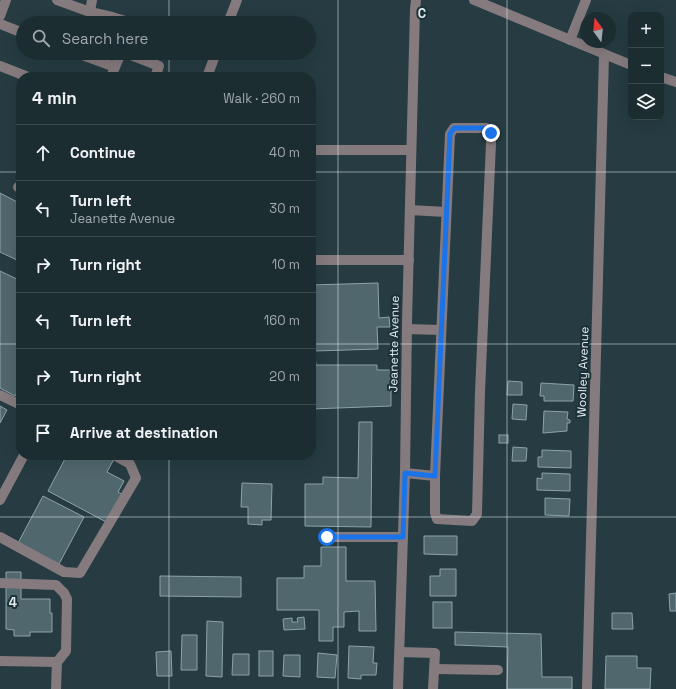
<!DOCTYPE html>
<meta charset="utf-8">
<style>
:root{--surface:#1c2d32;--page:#29393e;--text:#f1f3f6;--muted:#a0a8ac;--line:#3a494d}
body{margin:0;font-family:"Space Grotesk",sans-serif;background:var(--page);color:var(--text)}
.controls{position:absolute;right:12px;top:12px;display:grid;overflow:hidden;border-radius:8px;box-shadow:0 4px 16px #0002}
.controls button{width:36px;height:36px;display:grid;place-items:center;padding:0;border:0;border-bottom:1px solid var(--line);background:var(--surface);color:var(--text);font:20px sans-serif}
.compass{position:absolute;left:580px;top:12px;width:36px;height:36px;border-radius:50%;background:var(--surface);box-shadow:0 4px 16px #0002;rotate:345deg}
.stop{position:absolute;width:12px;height:12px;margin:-9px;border:3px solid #1a73e8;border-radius:50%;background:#fff}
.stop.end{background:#1a73e8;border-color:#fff;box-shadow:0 1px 4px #0008}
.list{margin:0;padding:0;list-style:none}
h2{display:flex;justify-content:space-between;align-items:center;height:52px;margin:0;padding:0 16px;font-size:17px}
h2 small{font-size:13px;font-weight:400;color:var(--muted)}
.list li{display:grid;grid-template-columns:26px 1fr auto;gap:12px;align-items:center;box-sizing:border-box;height:56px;padding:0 16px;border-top:1px solid var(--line)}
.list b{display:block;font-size:15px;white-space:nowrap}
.list p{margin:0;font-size:13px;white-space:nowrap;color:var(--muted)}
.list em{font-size:13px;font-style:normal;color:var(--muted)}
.icon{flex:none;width:22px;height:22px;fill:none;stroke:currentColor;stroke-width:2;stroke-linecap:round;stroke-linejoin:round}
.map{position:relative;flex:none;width:676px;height:689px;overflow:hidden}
.search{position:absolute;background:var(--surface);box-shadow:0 4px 16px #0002;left:16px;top:16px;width:300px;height:44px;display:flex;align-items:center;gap:10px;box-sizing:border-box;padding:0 14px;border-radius:22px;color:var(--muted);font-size:15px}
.panel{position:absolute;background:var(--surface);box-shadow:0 4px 16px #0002;left:16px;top:72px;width:300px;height:388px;border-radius:16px}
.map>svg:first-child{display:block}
.building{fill:#51676e;stroke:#8ba3aa}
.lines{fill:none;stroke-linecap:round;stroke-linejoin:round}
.minor{stroke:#857b7e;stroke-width:10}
.route{stroke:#1a73e8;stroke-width:5}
.grid{fill:none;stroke:#e0ecf0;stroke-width:1;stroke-opacity:0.55}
.labels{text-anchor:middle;stroke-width:4;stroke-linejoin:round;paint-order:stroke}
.street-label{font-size:12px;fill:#e0ecf0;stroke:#1c3137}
.grid-label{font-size:13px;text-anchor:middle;font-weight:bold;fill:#e0ecf0;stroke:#1c3137;stroke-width:4;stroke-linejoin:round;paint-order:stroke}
</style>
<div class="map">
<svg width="676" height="689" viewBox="0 0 676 689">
<rect width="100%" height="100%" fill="#263c42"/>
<!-- building -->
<g class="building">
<path d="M0,193L21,204V262L0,252Z"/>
<path d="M0,271L21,281V385L15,396L0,388Z"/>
<path d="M378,283L379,318L389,317L390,327H377L378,349L314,351V356L315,355L316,365H377V370H391V406L311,409V285Z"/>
<path d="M508,381L522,382V395H507Z"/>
<path d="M541,383L574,385L573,401H544V396H540Z"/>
<path d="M513,404L527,405L526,420L512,419Z"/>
<path d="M0,406L7,410L0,423Z"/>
<path d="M544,411L568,412L567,419L570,420V423H567V431L543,433Z"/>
<path d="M359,422H372L371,527L305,526V484H323V477L358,478Z"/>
<rect x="499" y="435" width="9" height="8"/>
<path d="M513,447L527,448L526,461H512Z"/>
<path d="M542,450L571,451V468L538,467V457H542Z"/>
<path d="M67,455H91L94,457L95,455H106L114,459L107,472L124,481L118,492L123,495L108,523L48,491Z"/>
<path d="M542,473L570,474V491L537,490V478L542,479Z"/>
<path d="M242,483L272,484L271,520H262V525L248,524V507H241Z"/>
<path d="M43,496L84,517L59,564L18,543Z"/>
<path d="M545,498L570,499L569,516L545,515Z"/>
<path d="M424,536H457V555L424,554Z"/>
<path d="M321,547H346V581H375L376,631H359V611L344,612V627H333V641H319V610H277V578H304V566H321Z"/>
<path d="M440,569H456V596H430V576H440Z"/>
<path d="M6,572H21V599H50V613H52V632H30V636H14V630L6,629Z"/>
<path d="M160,576L241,577V597L160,596Z"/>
<path d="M676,593V611H670L669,594Z"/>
<rect x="433" y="602" width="19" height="26"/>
<path d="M612,613H632L633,629H612Z"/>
<path d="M304,617L305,629L284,630L283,619L292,618V622H298L297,618Z"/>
<path d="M207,621L223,622L222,677L206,676Z"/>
<path d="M455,632L541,634L542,677H572V689H507L508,647L455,645Z"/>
<path d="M182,635H197V670H181Z"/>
<path d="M349,646L374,647L373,663H377L376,675H361V679L348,678Z"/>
<path d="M171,651L172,676H157L156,652Z"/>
<rect x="259" y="651" width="14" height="25"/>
<path d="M318,653L337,655L335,678L317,677Z"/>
<path d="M233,654H249V675H232Z"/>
<path d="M284,655H300V677L283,676Z"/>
<path d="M606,656H637V668H651L650,689H605Z"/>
</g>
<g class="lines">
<!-- minor -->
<g class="minor">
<path d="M57,0L90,12L112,17L132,23"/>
<path d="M474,0L631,65"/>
<path d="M90,12L92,0"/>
<path d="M0,16L6,0"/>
<path d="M228,23L237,0"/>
<path d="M0,24L23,33"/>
<path d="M570,40L586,0"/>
<path d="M77,53L115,67L111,77"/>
<path d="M126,53L159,66L155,77"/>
<path d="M0,66L28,77"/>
<path d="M115,67L121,53"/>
<path d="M207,77L216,53"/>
<path d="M661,77L676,82"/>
<path d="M311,150H411"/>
<path d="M18,187L21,188"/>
<path d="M410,210L446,212"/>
<path d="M311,260H409"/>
<path d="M407,329L441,330"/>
<path d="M0,395L21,405"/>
<path d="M405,473L435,476V513L437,519L472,521L477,514L480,392L491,143V133L486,128H454L450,134L435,476"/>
<path d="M0,500L24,455"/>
<path d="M0,537L64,572L80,573L136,478L130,464L114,455"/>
<path d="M327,537H403"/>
<path d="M0,583L56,585L64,593L67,599L66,651L57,662L56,689"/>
<path d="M400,652L435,653L433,689"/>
<path d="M0,661L57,662"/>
<path d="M434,669L498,670"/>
<path d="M398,689L405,473L407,322L415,9L416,0"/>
<path d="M587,689L604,55"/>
</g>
</g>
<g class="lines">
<!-- route -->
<path class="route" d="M327,537H403L405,473L435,476L450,134L454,128H486L491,133"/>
</g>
<!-- grid -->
<path class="grid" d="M169,0V23M338,0V689M507,0V689M169,53V77M0,172H21M311,172H676M0,344H21M311,344H676M169,455V689M0,517H676"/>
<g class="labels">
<!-- street labels -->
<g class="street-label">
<text transform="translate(394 344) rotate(-89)" y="4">Jeanette Avenue</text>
<text transform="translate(583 372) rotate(-88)" y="4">Woolley Avenue</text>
</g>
</g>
<g class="grid-label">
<text x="422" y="18">C</text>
<text x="13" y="607">4</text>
</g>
</svg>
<div class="controls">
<button>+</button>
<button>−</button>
<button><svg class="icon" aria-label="layers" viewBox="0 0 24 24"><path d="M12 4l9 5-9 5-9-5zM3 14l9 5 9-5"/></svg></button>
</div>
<svg class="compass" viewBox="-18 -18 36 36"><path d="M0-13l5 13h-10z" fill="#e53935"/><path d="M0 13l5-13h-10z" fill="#a0a8ac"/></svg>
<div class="stop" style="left:327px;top:537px"></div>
<div class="stop end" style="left:491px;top:133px"></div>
<div class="search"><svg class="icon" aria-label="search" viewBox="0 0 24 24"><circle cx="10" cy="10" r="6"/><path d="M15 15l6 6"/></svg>Search here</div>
<section class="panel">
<h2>4 min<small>Walk · 260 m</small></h2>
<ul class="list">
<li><svg class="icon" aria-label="ahead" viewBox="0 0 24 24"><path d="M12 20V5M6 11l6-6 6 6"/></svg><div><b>Continue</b></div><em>40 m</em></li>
<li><svg class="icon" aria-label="left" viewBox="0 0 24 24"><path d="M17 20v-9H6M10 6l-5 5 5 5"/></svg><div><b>Turn left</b><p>Jeanette Avenue</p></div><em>30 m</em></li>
<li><svg class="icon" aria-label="right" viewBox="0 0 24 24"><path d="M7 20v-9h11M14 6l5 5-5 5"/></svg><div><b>Turn right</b></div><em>10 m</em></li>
<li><svg class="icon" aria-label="left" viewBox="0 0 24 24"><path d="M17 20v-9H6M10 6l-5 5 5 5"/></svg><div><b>Turn left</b></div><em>160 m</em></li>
<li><svg class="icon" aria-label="right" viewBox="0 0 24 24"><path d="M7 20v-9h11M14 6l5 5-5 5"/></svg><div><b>Turn right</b></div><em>20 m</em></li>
<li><svg class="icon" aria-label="arrive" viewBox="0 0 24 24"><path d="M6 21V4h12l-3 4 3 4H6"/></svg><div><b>Arrive at destination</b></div></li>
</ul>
</section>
</div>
